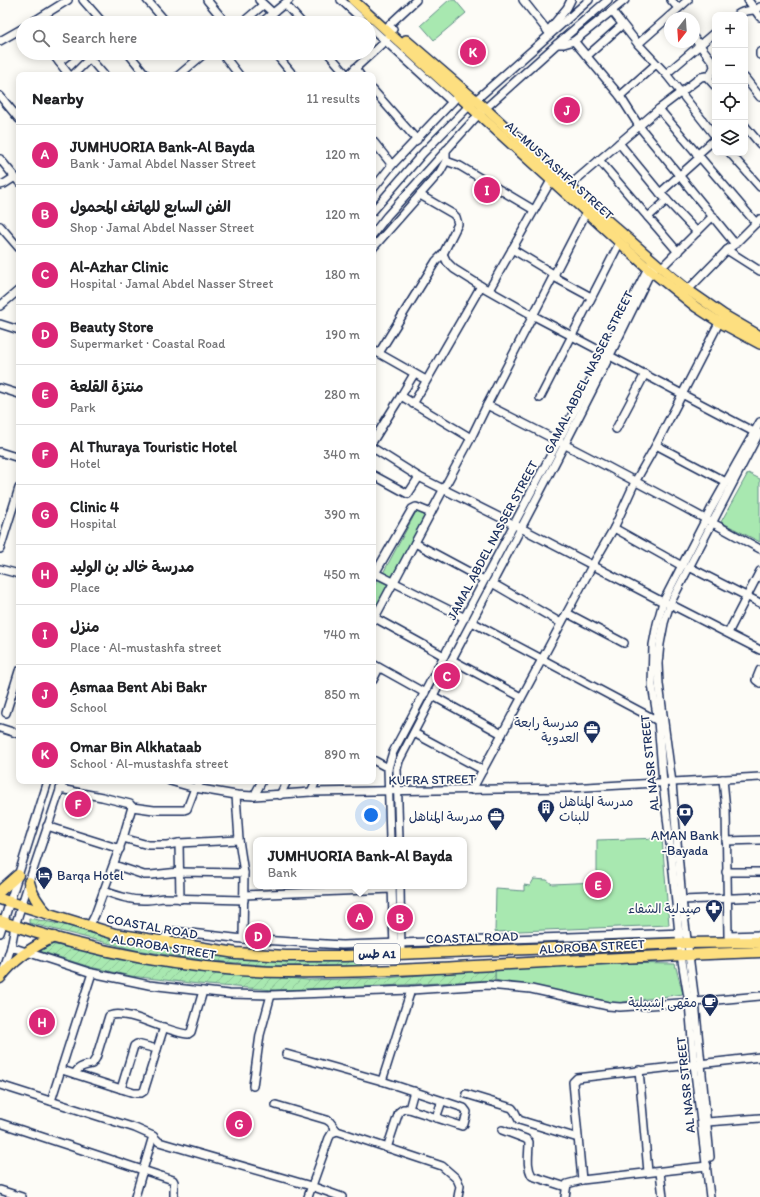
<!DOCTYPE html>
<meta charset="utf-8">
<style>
:root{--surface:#fff;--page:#f6f6f6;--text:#202124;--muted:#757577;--line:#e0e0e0;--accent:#db2777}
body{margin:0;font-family:Itim,"Playpen Sans Arabic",sans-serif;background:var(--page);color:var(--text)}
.controls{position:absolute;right:12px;top:12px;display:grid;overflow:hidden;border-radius:8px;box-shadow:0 2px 10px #0003}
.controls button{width:36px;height:36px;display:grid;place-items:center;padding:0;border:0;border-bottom:1px solid var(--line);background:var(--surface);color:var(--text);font:20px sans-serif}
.compass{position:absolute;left:664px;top:12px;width:36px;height:36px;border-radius:50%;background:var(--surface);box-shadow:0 2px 10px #0003;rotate:197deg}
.you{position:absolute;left:371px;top:815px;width:14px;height:14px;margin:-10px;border:3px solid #fff;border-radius:50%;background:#1a73e8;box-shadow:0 0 0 6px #1a73e833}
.badge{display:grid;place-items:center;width:26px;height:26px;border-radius:50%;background:var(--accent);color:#fff;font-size:13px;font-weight:700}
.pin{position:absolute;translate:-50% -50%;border:2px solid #fff;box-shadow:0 1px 4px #0006}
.popup{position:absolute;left:253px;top:837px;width:214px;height:52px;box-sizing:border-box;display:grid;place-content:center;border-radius:8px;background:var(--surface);filter:drop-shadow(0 1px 3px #0005);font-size:13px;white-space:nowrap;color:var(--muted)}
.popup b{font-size:15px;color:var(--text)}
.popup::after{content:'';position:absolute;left:50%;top:100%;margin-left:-8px;border:8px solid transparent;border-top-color:var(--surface)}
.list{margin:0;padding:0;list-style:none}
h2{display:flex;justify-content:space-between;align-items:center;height:52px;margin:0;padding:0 16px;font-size:17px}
h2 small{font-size:13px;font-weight:400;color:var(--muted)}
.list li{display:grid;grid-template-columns:26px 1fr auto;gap:12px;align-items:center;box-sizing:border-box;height:60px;padding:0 16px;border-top:1px solid var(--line)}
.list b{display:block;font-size:15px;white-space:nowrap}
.list p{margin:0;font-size:13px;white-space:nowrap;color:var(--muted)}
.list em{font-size:13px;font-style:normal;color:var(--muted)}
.icon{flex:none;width:22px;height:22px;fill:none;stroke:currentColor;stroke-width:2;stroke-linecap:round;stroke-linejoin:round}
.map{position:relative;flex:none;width:760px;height:1197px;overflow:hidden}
.search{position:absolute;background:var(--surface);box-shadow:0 2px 10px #0003;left:16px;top:16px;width:360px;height:44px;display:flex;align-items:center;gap:10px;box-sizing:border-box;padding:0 14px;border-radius:22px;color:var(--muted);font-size:15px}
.panel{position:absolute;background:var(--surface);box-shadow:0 2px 10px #0003;left:16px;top:72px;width:360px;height:712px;border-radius:8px}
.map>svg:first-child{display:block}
.green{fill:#a8e8b0;stroke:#628c87}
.garden{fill:url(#garden-furrows);stroke:#628c87}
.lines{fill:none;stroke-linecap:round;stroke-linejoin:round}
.minor-casing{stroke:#1b2f5e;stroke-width:10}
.major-casing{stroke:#1b2f5e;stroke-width:12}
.highway-casing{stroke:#1b2f5e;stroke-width:13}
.minor{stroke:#fdfcf7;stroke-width:7}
.major{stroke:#fddf80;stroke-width:9}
.highway{stroke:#fddf80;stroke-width:10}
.labels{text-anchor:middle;stroke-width:3.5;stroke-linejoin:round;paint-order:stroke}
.shield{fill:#fdfcf7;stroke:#5f6c8c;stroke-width:1}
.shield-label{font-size:12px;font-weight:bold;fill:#1b2f5e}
.street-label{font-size:13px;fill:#1b2f5e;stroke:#fdfcf7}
.poi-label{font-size:13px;fill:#1b2f5e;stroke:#fdfcf7;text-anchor:end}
</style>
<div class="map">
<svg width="760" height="1197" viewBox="0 0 760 1197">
<defs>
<pattern id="garden-furrows" width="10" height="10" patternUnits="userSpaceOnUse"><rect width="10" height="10" fill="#a8e8b0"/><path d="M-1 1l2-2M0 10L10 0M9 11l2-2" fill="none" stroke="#90c79a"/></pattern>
</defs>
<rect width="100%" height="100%" fill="#fdfcf7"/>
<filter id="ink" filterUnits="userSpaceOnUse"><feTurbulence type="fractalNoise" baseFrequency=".025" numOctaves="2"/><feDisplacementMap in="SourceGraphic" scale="8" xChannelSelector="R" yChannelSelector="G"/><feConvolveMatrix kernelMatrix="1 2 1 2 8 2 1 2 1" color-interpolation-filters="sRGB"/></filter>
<g filter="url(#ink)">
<!-- green -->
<g class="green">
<path d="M449,0H455L466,13L434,40L421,25Z"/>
<path d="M748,473L760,479V542L721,522Z"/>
<path d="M417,510L426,516L392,580L382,575Z"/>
<path d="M378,580L388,585L373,612V588Z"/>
<path d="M662,838L669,925L495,932L496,889L524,891V885L530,886L534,879L547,880L552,884L597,882V840Z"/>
<path d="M613,963L675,964L683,994L610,1004L495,980V968Z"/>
</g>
<!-- garden -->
<g class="garden">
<path d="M29,918L180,948L357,960L363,966H273L202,960L135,950L29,923Z"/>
<path d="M50,944L184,969L308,980L387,978L495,968V980L345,988L275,990L207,985L131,976L90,967L40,951Z"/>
</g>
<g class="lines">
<defs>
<g id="minor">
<path d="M83,0L103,23"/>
<path d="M147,0L167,23"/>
<path d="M207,0L226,23"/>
<path d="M259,0L273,13L261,23"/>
<path d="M341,0L366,23"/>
<path d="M523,0L550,34"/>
<path d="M671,0L678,8"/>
<path d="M748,0L760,17"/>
<path d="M285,4L302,23"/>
<path d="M612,11L638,44L666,74L715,136"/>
<path d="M273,13L289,0"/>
<path d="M737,15C746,8 753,13 760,7"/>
<path d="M31,23L68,0"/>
<path d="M242,23L263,5"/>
<path d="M389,25L416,0"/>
<path d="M369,26L452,102L458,96"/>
<path d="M548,31L567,8L571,0"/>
<path d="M694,38L713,62L714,67L709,78"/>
<path d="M0,41L23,28"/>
<path d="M574,41L620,96L639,126L735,244"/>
<path d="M557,44H564L574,41L625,0"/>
<path d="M638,44L688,0"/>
<path d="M760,52V55"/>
<path d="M52,53L69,75"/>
<path d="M85,53L104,75"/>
<path d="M128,53L146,75"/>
<path d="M222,53L239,75"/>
<path d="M275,53L293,75"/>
<path d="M328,53L347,75"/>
<path d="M587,56L622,25"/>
<path d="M59,62L71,53"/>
<path d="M355,68L360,75"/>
<path d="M666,74L715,32"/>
<path d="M73,75L89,59"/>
<path d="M179,75L205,53"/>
<path d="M348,75L385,41L393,29"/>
<path d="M745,78L760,97"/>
<path d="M373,90L417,140"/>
<path d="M0,96L19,119"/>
<path d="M620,96L656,64"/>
<path d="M659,109L756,223"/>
<path d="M745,126L760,144"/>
<path d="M373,141L392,165"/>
<path d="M619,143L660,193L697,232"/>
<path d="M730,153L760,187"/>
<path d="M697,155L715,139"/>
<path d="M0,159L19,182"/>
<path d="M599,160L678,252"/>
<path d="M446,161L460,166L534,210"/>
<path d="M0,185L4,184L15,177"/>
<path d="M570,185L659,109L701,77L706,76L715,86"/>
<path d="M373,189L392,165L452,102"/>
<path d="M660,193L699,158"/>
<path d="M373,211L423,153L469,106L589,0"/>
<path d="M648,217L667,200"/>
<path d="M0,226L19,248"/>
<path d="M373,234L387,216L479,114L557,44L608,0"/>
<path d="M373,248L440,172L446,161V150"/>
<path d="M512,249L555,275"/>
<path d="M727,250L760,271"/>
<path d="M443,254L447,262L454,269L481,286L534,316L754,432"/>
<path d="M661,268L713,216"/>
<path d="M554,277L591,297"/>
<path d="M489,290L553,177"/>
<path d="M685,293L727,250L735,244L760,219"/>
<path d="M0,306L19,290"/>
<path d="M0,324L19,330"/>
<path d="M373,350L426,380"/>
<path d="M379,353L436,261L443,254L458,224L456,217L453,214L420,195"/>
<path d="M414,374L401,396L471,438"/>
<path d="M0,388L19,394"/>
<path d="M540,398L620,242"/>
<path d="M413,404L481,286"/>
<path d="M487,405C579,451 670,499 760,549"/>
<path d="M616,429L645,374"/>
<path d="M373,441L401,396"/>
<path d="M656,445L726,482"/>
<path d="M373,448L419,477L521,528L663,602L670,604L760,650"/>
<path d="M0,452L19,458"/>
<path d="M373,475L408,494L419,477"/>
<path d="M614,528L682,566"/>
<path d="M415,543L484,580"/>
<path d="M0,549L19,488"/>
<path d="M689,567L760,603"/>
<path d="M0,569L19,574"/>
<path d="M373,572L465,618"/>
<path d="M373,577L412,509L416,507L431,513"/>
<path d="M492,583L561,623"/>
<path d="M567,613L624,643"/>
<path d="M375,618L444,656"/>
<path d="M373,621L471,438L487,405L588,209"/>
<path d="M472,622L658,721"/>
<path d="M728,633L760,571"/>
<path d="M452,660L521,697"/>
<path d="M373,664L425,693"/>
<path d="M760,670L756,680L760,683"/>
<path d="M373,680L379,668"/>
<path d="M433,696L502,734"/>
<path d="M6,713L19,671"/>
<path d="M0,728L19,734"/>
<path d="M414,733L483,770"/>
<path d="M373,760L388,768"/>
<path d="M723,779L726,810L728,936L760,935"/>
<path d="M170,781L195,788L236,795L254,796L311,792L569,788L760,777"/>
<path d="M60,789L102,797L130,804L132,807L154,810H184L187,809L195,788L201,781"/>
<path d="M472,790L592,566L614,528L635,482L656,445L721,319"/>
<path d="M311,792L316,781"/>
<path d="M236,795L239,840L244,873L243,939"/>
<path d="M280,795L287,781"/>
<path d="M254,796L262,781"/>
<path d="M47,826L120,849"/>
<path d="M123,838L132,807"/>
<path d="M390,840L388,768L393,752L605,353L650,264"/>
<path d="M399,840L397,769L399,761C483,598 572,437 651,271L654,269"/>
<path d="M726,841L760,840"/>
<path d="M179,843L180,899"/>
<path d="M114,865L144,875H151L179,872L244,873"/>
<path d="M726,872H760"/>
<path d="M392,886L394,948"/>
<path d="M400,886L401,953"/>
<path d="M104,891C118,896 132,901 147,900C154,900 159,898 165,898L244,900"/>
<path d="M244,895L392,889"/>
<path d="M682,900L760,897"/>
<path d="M89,927L95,915L123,838L148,845H168L179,843L239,840"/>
<path d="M0,933L48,781"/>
<path d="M159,942L173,931L243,939L342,945L684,933"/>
<path d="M11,947L92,973L149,985L229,994L271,995L411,990L488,985L531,989L608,1006L620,1007L695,1002L760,996"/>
<path d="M3,972L11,947L15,926L29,882L63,781"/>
<path d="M286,1054L382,1081L464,1108L467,1112L464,1124L462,1126L409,1109"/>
<path d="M62,1070L134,1093H141L144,1091L164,1027"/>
<path d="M639,1070L648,1172"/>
<path d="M75,1074C78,1066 85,1066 92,1064L96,1058L109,1016C128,1008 167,1033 188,1034L191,1032L203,991"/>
<path d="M382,1081L411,990"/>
<path d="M0,1085L135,1128L153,1136L159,1142L311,1186L342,1197"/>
<path d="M253,1086L260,1035L271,995"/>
<path d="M121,1089L134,1046L137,1044L157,1049"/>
<path d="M466,1094L512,1108L515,1112L519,1120L578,1138"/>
<path d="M51,1101L92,973"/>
<path d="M276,1105L327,1120L330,1122L337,1131"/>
<path d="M436,1118L442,1101"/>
<path d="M707,1122L760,1118"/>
<path d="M0,1123L173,1180L174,1182V1197"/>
<path d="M502,1130L526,1139L529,1142C529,1154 526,1166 532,1176L566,1187"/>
<path d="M387,1148L399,1112L403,1109H409L414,1091"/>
<path d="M710,1157L695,1002L682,900L672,783L659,684L658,664L660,644L664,623L670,604L759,433"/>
<path d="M707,1166L582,1180L573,1082L577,1078L760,1057"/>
<path d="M660,1172L663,1197"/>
<path d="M0,1190L22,1197"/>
<path d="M135,1197L153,1136"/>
<path d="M308,1197L329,1138L332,1133L337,1131L442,1166L457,1179L460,1186L458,1197"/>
<path d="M565,1197L567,1184L582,1180"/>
<path d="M710,1197L694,1064L689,1003L681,955L672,861L663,783L658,721L652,685L653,645L657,624L663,602L711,509L760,422"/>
</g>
<g id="major">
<path d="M353,0L651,271L696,307L719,322L760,344"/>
<path d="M406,40L486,109L591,206L672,277L688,290L724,315L760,336"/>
</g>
<g id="highway">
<path d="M29,882C32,895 38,904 47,913"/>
<path d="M0,891L18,875"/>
<path d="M0,899L115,934L236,953L286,956H344L687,943L760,942"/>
<path d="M0,921C90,952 192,971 287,972C361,973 436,968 510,964C593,959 677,955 760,952"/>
<path d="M0,978C14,959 32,947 54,937"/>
</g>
</defs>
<!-- minor casing -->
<use href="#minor" class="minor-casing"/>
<!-- major casing -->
<use href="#major" class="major-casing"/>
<!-- highway casing -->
<use href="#highway" class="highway-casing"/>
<!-- minor -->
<use href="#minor" class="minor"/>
<!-- major -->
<use href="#major" class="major"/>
<!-- highway -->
<use href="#highway" class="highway"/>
</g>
</g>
<!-- icons -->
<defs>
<symbol id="office-pin" viewBox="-11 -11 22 30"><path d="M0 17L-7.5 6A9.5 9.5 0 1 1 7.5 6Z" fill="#1b2f5e" stroke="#fdfcf7"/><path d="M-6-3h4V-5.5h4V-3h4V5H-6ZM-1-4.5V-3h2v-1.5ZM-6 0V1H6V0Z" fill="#fff"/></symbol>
<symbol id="building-pin" viewBox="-11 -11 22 30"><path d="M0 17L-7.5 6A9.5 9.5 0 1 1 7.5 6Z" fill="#1b2f5e" stroke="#fdfcf7"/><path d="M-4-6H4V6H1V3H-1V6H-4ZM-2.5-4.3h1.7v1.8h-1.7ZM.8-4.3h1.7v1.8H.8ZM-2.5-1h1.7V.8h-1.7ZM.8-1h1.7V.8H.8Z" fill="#fff"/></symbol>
<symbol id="bank-pin" viewBox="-11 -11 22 30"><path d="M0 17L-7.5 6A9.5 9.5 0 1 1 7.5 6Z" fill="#1b2f5e" stroke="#fdfcf7"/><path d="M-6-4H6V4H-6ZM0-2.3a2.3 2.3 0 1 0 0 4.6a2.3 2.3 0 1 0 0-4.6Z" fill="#fff"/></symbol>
<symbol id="hotel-pin" viewBox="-11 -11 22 30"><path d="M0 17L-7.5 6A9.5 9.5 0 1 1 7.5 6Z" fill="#1b2f5e" stroke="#fdfcf7"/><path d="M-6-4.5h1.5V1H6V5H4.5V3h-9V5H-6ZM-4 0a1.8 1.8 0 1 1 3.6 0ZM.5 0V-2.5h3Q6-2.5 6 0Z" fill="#fff"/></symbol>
<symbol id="pharmacy-pin" viewBox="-11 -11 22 30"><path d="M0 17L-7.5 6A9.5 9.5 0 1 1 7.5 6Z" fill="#1b2f5e" stroke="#fdfcf7"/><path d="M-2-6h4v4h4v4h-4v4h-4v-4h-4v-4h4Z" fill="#fff"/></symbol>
<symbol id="cafe-pin" viewBox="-11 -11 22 30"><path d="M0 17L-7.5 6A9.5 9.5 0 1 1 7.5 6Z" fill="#1b2f5e" stroke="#fdfcf7"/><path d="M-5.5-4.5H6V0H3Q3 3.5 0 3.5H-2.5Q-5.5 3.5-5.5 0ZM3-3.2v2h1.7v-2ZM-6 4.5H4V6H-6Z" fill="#fff"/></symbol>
</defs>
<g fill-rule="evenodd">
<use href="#office-pin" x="582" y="719" width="20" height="27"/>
<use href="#building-pin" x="536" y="798" width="20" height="27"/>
<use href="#bank-pin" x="675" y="802" width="20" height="27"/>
<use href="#office-pin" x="486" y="806" width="20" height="27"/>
<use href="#hotel-pin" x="34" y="865" width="20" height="27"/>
<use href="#pharmacy-pin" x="704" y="898" width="20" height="27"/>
<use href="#cafe-pin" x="700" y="992" width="20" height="27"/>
</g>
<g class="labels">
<!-- shield labels -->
<rect class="shield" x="354" y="944" width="46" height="20" rx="3"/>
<g class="shield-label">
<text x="377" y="958">طس A1</text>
</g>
<!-- street labels -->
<g class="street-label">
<text transform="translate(560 170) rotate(42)" y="5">AL-MUSTASHFA STREET</text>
<text transform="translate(588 372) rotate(-63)" y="5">GAMAL ABDEL NASSER STREET</text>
<text transform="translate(492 540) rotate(-62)" y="5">JAMAL ABDEL NASSER STREET</text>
<text transform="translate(649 763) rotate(-96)" y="5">AL NASR STREET</text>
<text transform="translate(432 779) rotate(-1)" y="5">KUFRA STREET</text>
<text transform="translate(152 926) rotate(10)" y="5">COASTAL ROAD</text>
<text transform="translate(472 937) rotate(-2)" y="5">COASTAL ROAD</text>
<text transform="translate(164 946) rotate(9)" y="5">ALOROBA STREET</text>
<text transform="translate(592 946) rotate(-3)" y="5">ALOROBA STREET</text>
<text transform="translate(685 1085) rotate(-96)" y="5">AL NASR STREET</text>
</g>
<!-- poi labels -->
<g class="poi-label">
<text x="579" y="727">مدرسة رابعة<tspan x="579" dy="15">العدوية</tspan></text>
<text x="559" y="806" text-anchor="start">مدرسة المناهل<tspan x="559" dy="15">للبنات</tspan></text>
<text x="483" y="821">مدرسة المناهل</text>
<text x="685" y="840" text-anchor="middle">AMAN Bank<tspan x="685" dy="15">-Bayada</tspan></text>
<text x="57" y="880" text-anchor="start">Barqa Hotel</text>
<text x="701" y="913">صيدلية الشفاء</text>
<text x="697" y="1007">مقهى إشبيلية</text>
</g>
</g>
</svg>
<div class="controls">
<button>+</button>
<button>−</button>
<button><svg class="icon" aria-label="locate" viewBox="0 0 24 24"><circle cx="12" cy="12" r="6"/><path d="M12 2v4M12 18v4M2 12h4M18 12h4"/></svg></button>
<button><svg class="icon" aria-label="layers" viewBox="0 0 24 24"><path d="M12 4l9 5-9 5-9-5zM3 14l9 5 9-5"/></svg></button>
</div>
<svg class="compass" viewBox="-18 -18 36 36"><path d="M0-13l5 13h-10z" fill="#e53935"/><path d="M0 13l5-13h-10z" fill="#757577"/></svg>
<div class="you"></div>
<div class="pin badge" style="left:360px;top:917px">A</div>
<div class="popup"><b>JUMHUORIA Bank-Al Bayda</b>Bank</div>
<div class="pin badge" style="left:400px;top:918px">B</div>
<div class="pin badge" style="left:447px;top:676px">C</div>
<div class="pin badge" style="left:258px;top:936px">D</div>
<div class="pin badge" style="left:598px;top:885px">E</div>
<div class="pin badge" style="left:78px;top:804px">F</div>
<div class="pin badge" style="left:239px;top:1124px">G</div>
<div class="pin badge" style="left:42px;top:1022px">H</div>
<div class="pin badge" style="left:487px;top:190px">I</div>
<div class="pin badge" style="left:567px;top:110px">J</div>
<div class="pin badge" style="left:473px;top:52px">K</div>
<div class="search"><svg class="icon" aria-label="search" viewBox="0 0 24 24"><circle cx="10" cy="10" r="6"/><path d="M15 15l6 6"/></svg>Search here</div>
<section class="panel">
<h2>Nearby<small>11 results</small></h2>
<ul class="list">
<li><span class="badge">A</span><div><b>JUMHUORIA Bank-Al Bayda</b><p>Bank · Jamal Abdel Nasser Street</p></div><em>120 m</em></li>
<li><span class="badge">B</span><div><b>الفن السابع للهاتف المحمول</b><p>Shop · Jamal Abdel Nasser Street</p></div><em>120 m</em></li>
<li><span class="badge">C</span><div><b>Al-Azhar Clinic</b><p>Hospital · Jamal Abdel Nasser Street</p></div><em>180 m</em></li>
<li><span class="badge">D</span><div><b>Beauty Store</b><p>Supermarket · Coastal Road</p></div><em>190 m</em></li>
<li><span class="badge">E</span><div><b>منتزة القلعة</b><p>Park</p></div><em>280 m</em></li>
<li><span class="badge">F</span><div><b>Al Thuraya Touristic Hotel</b><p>Hotel</p></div><em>340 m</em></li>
<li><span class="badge">G</span><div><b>Clinic 4</b><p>Hospital</p></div><em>390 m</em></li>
<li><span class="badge">H</span><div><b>مدرسة خالد بن الوليد</b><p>Place</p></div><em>450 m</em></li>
<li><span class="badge">I</span><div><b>منزل</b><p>Place · Al-mustashfa street</p></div><em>740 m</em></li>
<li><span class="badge">J</span><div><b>ِAsmaa Bent Abi Bakr</b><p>School</p></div><em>850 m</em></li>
<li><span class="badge">K</span><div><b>Omar Bin Alkhataab</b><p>School · Al-mustashfa street</p></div><em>890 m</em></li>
</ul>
</section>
</div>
